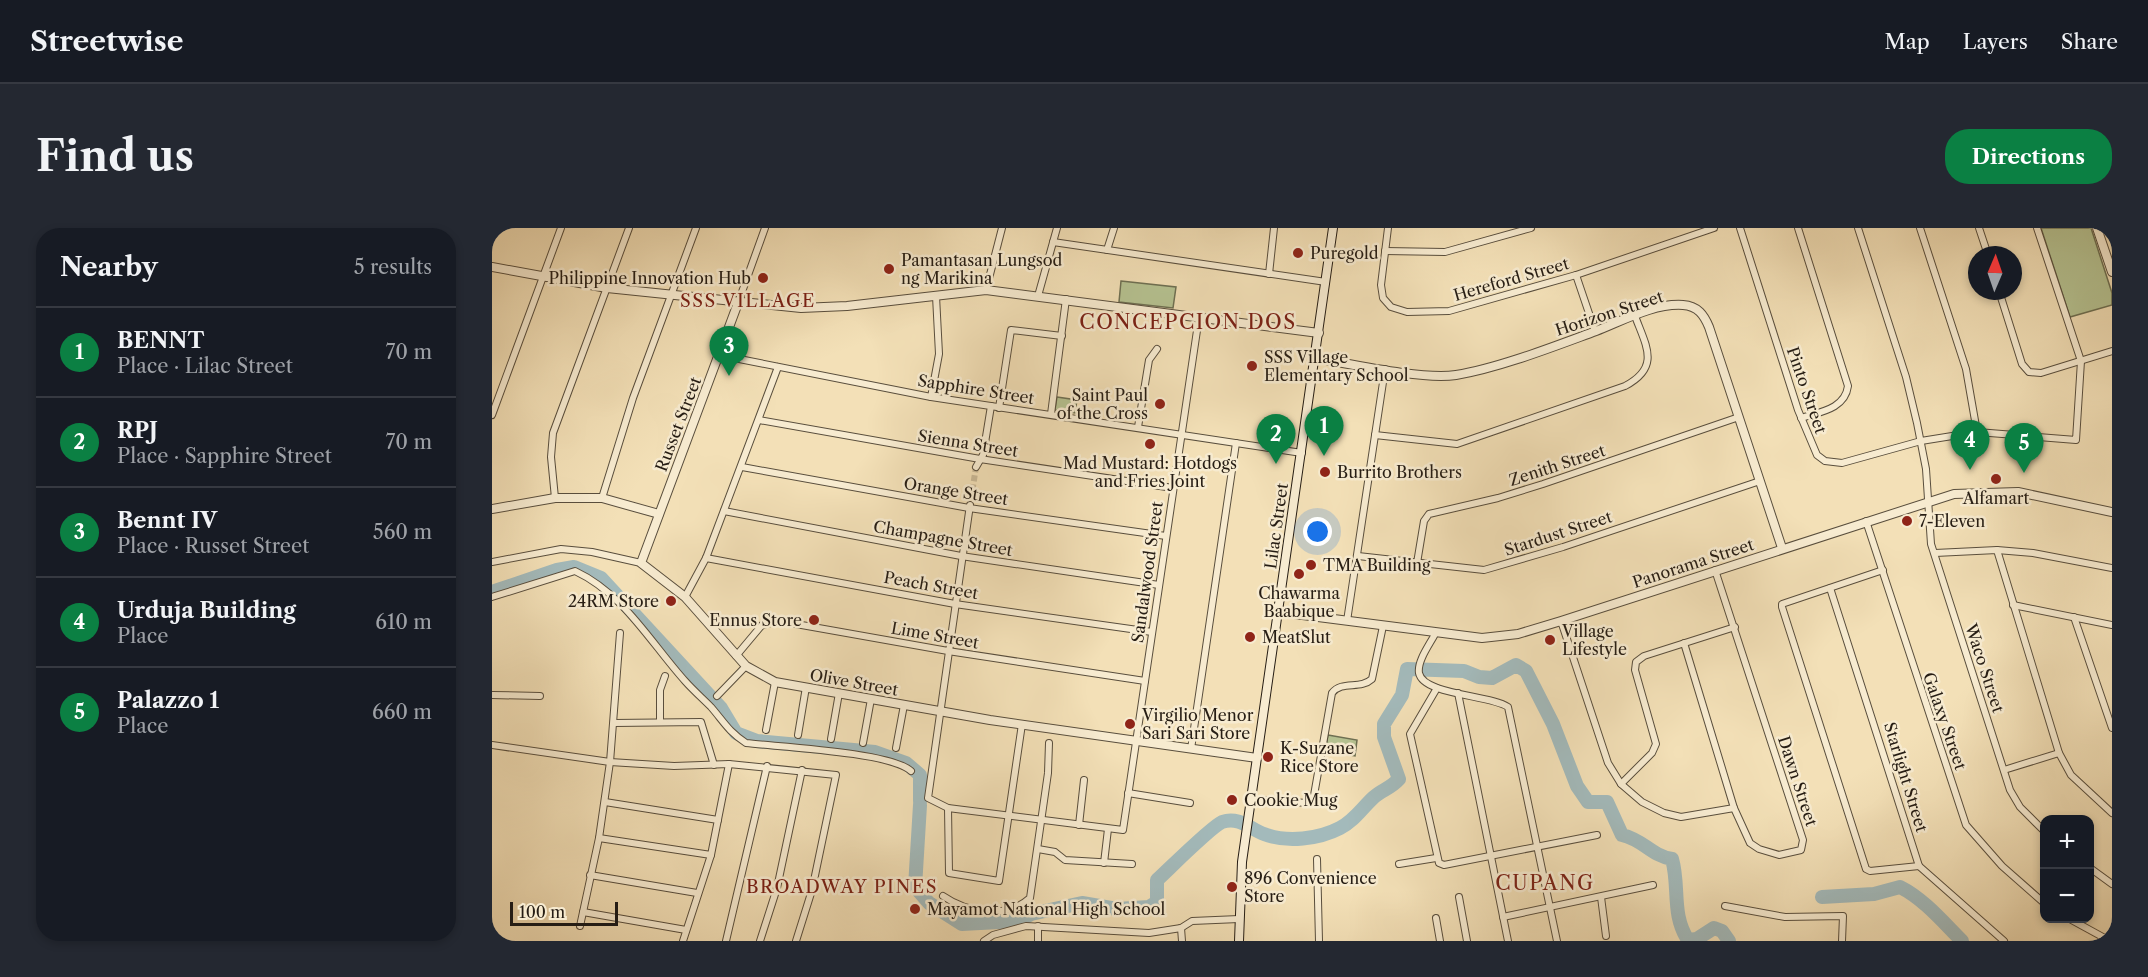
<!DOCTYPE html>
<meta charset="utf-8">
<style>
:root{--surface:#171b24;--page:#242831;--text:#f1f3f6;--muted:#9ea1a6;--line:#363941;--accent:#0b8043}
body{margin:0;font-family:"Libre Caslon Text",serif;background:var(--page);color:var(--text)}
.controls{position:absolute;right:18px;bottom:18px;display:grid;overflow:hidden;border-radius:12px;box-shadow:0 3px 9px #0003}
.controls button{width:54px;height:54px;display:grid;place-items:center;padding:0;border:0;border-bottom:2px solid var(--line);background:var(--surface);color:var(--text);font:30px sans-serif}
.compass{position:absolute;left:1476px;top:18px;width:54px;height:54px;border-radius:50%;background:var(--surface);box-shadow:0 3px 9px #0003;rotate:2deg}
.scale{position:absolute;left:18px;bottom:15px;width:108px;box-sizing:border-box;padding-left:6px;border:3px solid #261d14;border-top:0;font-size:16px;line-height:21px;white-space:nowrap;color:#261d14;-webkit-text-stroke:4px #f7ebd0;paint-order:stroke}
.you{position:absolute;left:826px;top:304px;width:21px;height:21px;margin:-15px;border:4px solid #fff;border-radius:50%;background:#1a73e8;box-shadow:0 0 0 9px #1a73e833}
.badge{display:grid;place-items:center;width:39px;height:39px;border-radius:50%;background:var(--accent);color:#fff;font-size:20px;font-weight:700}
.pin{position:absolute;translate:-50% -50px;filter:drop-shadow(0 2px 3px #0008)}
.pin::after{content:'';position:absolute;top:32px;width:21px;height:18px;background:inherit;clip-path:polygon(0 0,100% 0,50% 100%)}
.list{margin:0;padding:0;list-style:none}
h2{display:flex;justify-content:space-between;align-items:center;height:78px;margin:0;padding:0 24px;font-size:26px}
h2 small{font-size:20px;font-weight:400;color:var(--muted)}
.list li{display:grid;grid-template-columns:39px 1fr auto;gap:18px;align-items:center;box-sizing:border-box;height:90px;padding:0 24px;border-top:2px solid var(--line)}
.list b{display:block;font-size:22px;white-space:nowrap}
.list p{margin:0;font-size:20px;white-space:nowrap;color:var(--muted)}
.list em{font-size:20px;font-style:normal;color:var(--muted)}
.map{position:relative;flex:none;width:1620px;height:713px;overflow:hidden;border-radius:24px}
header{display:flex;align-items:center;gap:36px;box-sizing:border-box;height:84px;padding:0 30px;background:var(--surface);border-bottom:2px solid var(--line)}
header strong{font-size:28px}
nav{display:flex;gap:33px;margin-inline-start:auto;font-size:21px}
.intro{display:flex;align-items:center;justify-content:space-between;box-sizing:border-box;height:144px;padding:0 36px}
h1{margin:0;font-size:42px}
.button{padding:15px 27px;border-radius:24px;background:var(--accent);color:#fff;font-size:21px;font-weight:700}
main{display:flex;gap:36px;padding:0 36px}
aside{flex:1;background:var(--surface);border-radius:24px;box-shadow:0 3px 9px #0003}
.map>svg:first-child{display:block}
.green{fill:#b6c392;stroke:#6e7053;stroke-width:1.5}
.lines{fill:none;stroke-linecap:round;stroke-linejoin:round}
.river{stroke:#a3babb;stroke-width:14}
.minor-tunnel{stroke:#cab996;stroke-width:6;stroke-dasharray:6 3;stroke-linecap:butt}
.minor-casing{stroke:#594e3d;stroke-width:8}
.tertiary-casing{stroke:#594e3d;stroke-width:10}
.secondary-casing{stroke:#261d14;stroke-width:10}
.minor{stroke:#f7ebd0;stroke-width:6}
.tertiary{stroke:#f7ebd0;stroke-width:8}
.secondary{stroke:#f7ebd0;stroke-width:8}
.poi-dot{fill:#8f2418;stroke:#f7ebd0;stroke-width:2}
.labels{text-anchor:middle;stroke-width:5;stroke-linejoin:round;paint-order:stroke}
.poi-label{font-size:16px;fill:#261d14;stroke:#f7ebd0;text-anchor:start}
.street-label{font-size:16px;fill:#261d14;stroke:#f7ebd0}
.neighbourhood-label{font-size:18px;letter-spacing:1.5px;fill:#7a1f14;stroke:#f7ebd0}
.quarter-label{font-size:20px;letter-spacing:1.5px;fill:#7a1f14;stroke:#f7ebd0}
</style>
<header>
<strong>Streetwise</strong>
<nav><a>Map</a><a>Layers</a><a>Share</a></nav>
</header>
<div class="intro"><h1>Find us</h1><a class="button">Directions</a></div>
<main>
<aside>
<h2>Nearby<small>5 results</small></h2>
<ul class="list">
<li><span class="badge">1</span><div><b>BENNT</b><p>Place · Lilac Street</p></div><em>70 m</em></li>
<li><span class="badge">2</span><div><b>RPJ</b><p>Place · Sapphire Street</p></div><em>70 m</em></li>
<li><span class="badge">3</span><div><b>Bennt IV</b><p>Place · Russet Street</p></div><em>560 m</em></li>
<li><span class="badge">4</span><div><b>Urduja Building</b><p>Place</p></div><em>610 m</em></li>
<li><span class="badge">5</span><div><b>Palazzo 1</b><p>Place</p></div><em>660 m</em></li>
</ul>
</aside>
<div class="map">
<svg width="1620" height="713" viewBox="0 0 1620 713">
<rect width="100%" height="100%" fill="#f3e0b7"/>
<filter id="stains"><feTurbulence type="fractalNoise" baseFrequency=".00333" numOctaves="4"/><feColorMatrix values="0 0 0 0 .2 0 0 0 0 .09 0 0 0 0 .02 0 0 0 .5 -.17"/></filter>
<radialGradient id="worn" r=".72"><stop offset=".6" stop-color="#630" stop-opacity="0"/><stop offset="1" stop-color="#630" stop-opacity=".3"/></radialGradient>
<!-- green -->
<g class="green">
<path d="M1549,0H1599L1620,65V77L1578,89Z"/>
<path d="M629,53L684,59L681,80L627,74Z"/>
<path d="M565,169L585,172L583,185L563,182Z"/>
<path d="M836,507L865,512L863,528L833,523Z"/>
</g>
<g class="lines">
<!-- river -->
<g class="river">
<path d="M0,364L65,342L82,339L109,350L229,480L244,505L265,513L383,524L414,535L428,547V573"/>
<path d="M428,577L423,659L437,675L470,696L526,693L539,686L590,675L625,681L657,679L665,674V652C677,641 719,599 730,594C747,588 758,601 772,606C795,615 827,611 848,600C862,593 870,580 882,569C890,562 899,560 907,551L892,509V496L910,467L915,441L972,443L987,449L1000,450L1024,437L1034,443L1061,496L1085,558L1096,574H1115L1130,607C1152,612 1158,627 1180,631C1188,659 1179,686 1196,712L1205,711L1222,700L1230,703L1237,713"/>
<path d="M1330,669L1382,666L1408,659C1432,671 1451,694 1470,713"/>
</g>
<!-- minor-tunnel -->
<path class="minor-tunnel" d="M479,271L484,239"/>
<defs>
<g id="minor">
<path d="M896,0L889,57L891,70L899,79L915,84L957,83L1084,47L1222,0"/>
<path d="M1248,0L1306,182L1325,227L1333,233L1350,235L1429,213L1485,204L1584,212L1589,133L1545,0"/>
<path d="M1306,0L1356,158C1353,181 1328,184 1309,190"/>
<path d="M1366,0L1414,149L1425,195L1434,241L1439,316L1518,562L1528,579L1552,603"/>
<path d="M1428,0L1474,141L1485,204"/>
<path d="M1487,0L1496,27"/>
<path d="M0,5L2,0"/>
<path d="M561,14L834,54"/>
<path d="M615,22L622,0"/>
<path d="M893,23L953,24L1039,0"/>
<path d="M777,46L782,0"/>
<path d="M1084,47L1103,103"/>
<path d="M494,62L510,0"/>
<path d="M1507,63L1530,136L1537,144L1549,145L1620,123"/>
<path d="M546,68L565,0"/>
<path d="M246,75L273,0"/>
<path d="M227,127L439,169L810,225"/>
<path d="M439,169L447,126L444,68"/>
<path d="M507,180L519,102L570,108"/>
<path d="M559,186L574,71"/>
<path d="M0,187L69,0"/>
<path d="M267,192L488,231L681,260"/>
<path d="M646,199L657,132L665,121"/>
<path d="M883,207L965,216L1133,158C1169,139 1154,118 1143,88"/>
<path d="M250,239L477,280L674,308"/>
<path d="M484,239L491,227L499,178"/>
<path d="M63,270L59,229L61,205L137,0"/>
<path d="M110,270L141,170L204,0"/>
<path d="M478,277L436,570L456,580L631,602L707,89"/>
<path d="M232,283L469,328L667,357"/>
<path d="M1374,293L1474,597L1510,638L1552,675"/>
<path d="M1505,322L1567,525L1579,547L1620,585"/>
<path d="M1443,325L1505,322L1541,325L1620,340"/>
<path d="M866,328L992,342L1071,319L1268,253"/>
<path d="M214,330L463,376L660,404"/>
<path d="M0,334L69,321L100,324L149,335"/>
<path d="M925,335L932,293L937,286L1006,270L1051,256L1247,189"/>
<path d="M1391,342L1290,376V379L1374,641L1378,643L1427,638"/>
<path d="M1338,360L1427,638L1512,713"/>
<path d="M0,369L83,343C132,366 158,414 193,453C201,462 210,470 219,479C232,494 236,503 254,515C288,519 398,524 419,543"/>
<path d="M193,369L214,330L286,139"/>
<path d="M1521,377L1620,397"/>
<path d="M1582,389L1620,500"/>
<path d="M855,393L893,141"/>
<path d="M1069,393L1116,535L1129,556L1150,574L1172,585L1189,589L1242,580"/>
<path d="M943,406C938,416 925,433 927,445C931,467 999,467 1016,479L1065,713"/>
<path d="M1192,415L1242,580L1258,615L1267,621L1287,627L1309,622L1311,612L1223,342"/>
<path d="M244,428L270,397L287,393L456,423L653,453"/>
<path d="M945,460L918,506L947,635L952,637L1105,607"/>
<path d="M966,465L1016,713"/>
<path d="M0,467L48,468"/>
<path d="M225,468L254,438"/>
<path d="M168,494V462L173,448"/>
<path d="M122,495L209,494L222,537"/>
<path d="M274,502L283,454"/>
<path d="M306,507L314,459"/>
<path d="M339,511L347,465"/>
<path d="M371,515L379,471"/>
<path d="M0,517L118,534L182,538L237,536L344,547L320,662L304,713"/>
<path d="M404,520L412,477"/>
<path d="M699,521L744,215"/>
<path d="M1512,542L1567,525"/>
<path d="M1129,556L1160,525L1164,516L1143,442L1144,434L1152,428L1243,399"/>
<path d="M636,565L698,575"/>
<path d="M770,572L815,575L821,573L840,465C850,452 868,462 880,451L891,398"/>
<path d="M113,574L226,592"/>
<path d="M456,580L457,645L507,653L530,496"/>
<path d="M587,597L592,552"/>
<path d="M107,610L219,627"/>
<path d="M546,621L563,624L573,632L640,636"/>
<path d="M825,631L827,713"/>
<path d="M612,635L616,601"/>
<path d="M907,636L944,630"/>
<path d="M1598,640L1620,656"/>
<path d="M98,647L205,665"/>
<path d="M451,668C474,684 514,692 538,670L556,545L557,515"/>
<path d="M967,669L975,713"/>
<path d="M1109,669L1114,708"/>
<path d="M1233,678L1293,689L1351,688L1350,713"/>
<path d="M91,684L194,702"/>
<path d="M1011,689L1161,657"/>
<path d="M944,690L948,713"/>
<path d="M1576,690L1618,713"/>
<path d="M88,698L107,610L118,534L128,405"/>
<path d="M546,698V713"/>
<path d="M689,700L690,713"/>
<path d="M191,713L219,627L237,536"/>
<path d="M234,713L275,538"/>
<path d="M268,713L285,660L310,542"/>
<path d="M492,713L501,707L534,698L657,705L689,700L700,693L747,691"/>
</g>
<g id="tertiary">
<path d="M1605,0L1620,44"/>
<path d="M0,39L115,60L309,80L355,78L494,62L827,105"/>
<path d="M246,75L149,335L193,369L254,438L283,454L498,492L765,530"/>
<path d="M823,130C859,136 930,152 964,147C1007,140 1063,118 1104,103C1130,93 1162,75 1191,77C1206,78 1212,87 1217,99L1290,320"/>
<path d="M0,281L63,270H110L167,286"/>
<path d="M787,384L990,410L1026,406L1069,393L1462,266L1526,264L1620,284"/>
</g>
<path id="secondary" d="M747,713L750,634L841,0"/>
</defs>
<!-- minor casing -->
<use href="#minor" class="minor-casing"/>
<!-- tertiary casing -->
<use href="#tertiary" class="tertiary-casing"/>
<!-- secondary casing -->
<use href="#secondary" class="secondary-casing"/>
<!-- minor -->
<use href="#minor" class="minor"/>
<!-- tertiary -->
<use href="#tertiary" class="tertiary"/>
<!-- secondary -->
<use href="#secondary" class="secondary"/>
</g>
<!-- markers -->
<g class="poi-dot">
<circle cx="806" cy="25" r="6"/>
<circle cx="397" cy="41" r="6"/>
<circle cx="271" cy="50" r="6"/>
<circle cx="760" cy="138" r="6"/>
<circle cx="668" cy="176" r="6"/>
<circle cx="658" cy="216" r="6"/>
<circle cx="833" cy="244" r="6"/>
<circle cx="1504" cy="251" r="6"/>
<circle cx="1415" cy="293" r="6"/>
<circle cx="819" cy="337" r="6"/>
<circle cx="807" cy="346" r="6"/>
<circle cx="179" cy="373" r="6"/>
<circle cx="322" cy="392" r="6"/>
<circle cx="758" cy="409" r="6"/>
<circle cx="1058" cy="412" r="6"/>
<circle cx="638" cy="496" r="6"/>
<circle cx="776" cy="529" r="6"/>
<circle cx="740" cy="572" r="6"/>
<circle cx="740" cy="659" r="6"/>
<circle cx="423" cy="681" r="6"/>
</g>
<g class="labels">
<!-- poi labels -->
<g class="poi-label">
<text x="818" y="31">Puregold</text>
<text x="409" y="38">Pamantasan Lungsod<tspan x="409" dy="18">ng Marikina</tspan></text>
<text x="259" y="56" text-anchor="end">Philippine Innovation Hub</text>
<text x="772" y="135">SSS Village<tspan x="772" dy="18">Elementary School</tspan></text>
<text x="656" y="173" text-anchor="end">Saint Paul<tspan x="656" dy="18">of the Cross</tspan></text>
<text x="658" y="241" text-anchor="middle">Mad Mustard: Hotdogs<tspan x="658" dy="18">and Fries Joint</tspan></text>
<text x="845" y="250">Burrito Brothers</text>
<text x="1504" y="276" text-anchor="middle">Alfamart</text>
<text x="1427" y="299">7-Eleven</text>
<text x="831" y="343">TMA Building</text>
<text x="807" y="371" text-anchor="middle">Chawarma<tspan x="807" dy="18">Baabique</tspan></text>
<text x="167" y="379" text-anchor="end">24RM Store</text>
<text x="310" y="398" text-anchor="end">Ennus Store</text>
<text x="1070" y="409">Village<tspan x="1070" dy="18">Lifestyle</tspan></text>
<text x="770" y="415">MeatSlut</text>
<text x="650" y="493">Virgilio Menor<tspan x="650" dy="18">Sari Sari Store</tspan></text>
<text x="788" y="526">K-Suzane<tspan x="788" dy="18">Rice Store</tspan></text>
<text x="752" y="578">Cookie Mug</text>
<text x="752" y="656">896 Convenience<tspan x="752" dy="18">Store</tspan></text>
<text x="435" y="687">Mayamot National High School</text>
</g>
<!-- street labels -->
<g class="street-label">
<text transform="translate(1019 51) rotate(-16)" y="6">Hereford Street</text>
<text transform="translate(1117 85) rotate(-18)" y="6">Horizon Street</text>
<text transform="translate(484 161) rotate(9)" y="6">Sapphire Street</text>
<text transform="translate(1315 162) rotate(71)" y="6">Pinto Street</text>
<text transform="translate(186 196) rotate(-69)" y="6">Russet Street</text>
<text transform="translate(476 215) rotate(9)" y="6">Sienna Street</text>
<text transform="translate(1065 237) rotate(-18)" y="6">Zenith Street</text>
<text transform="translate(464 263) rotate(9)" y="6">Orange Street</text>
<text transform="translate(784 298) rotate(-82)" y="6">Lilac Street</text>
<text transform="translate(1066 305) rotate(-18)" y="6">Stardust Street</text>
<text transform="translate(451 310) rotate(10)" y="6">Champagne Street</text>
<text transform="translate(1201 335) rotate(-18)" y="6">Panorama Street</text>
<text transform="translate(655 344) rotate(-82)" y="6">Sandalwood Street</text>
<text transform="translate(439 357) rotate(10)" y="6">Peach Street</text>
<text transform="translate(443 407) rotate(10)" y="6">Lime Street</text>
<text transform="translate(1493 440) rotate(72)" y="6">Waco Street</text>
<text transform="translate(362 454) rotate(10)" y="6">Olive Street</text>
<text transform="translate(1453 493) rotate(71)" y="6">Galaxy Street</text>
<text transform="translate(1414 549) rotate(73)" y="6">Starlight Street</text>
<text transform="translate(1306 553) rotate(72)" y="6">Dawn Street</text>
</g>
<!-- neighbourhood labels -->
<g class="neighbourhood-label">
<text x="256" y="79">SSS VILLAGE</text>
<text x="350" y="665">BROADWAY PINES</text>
</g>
<!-- quarter labels -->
<g class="quarter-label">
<text x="696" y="101">CONCEPCION DOS</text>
<text x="1053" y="662">CUPANG</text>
</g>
</g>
<rect width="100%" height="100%" filter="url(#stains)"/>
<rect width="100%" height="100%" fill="url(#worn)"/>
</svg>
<div class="controls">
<button>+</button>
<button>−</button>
</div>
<svg class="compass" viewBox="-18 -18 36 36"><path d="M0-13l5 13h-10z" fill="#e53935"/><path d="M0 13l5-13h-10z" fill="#9ea1a6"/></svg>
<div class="scale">100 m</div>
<div class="you"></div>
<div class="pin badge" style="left:832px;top:228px">1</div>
<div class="pin badge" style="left:784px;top:236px">2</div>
<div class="pin badge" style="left:237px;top:148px">3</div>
<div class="pin badge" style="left:1478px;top:242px">4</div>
<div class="pin badge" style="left:1532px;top:245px">5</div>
</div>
</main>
